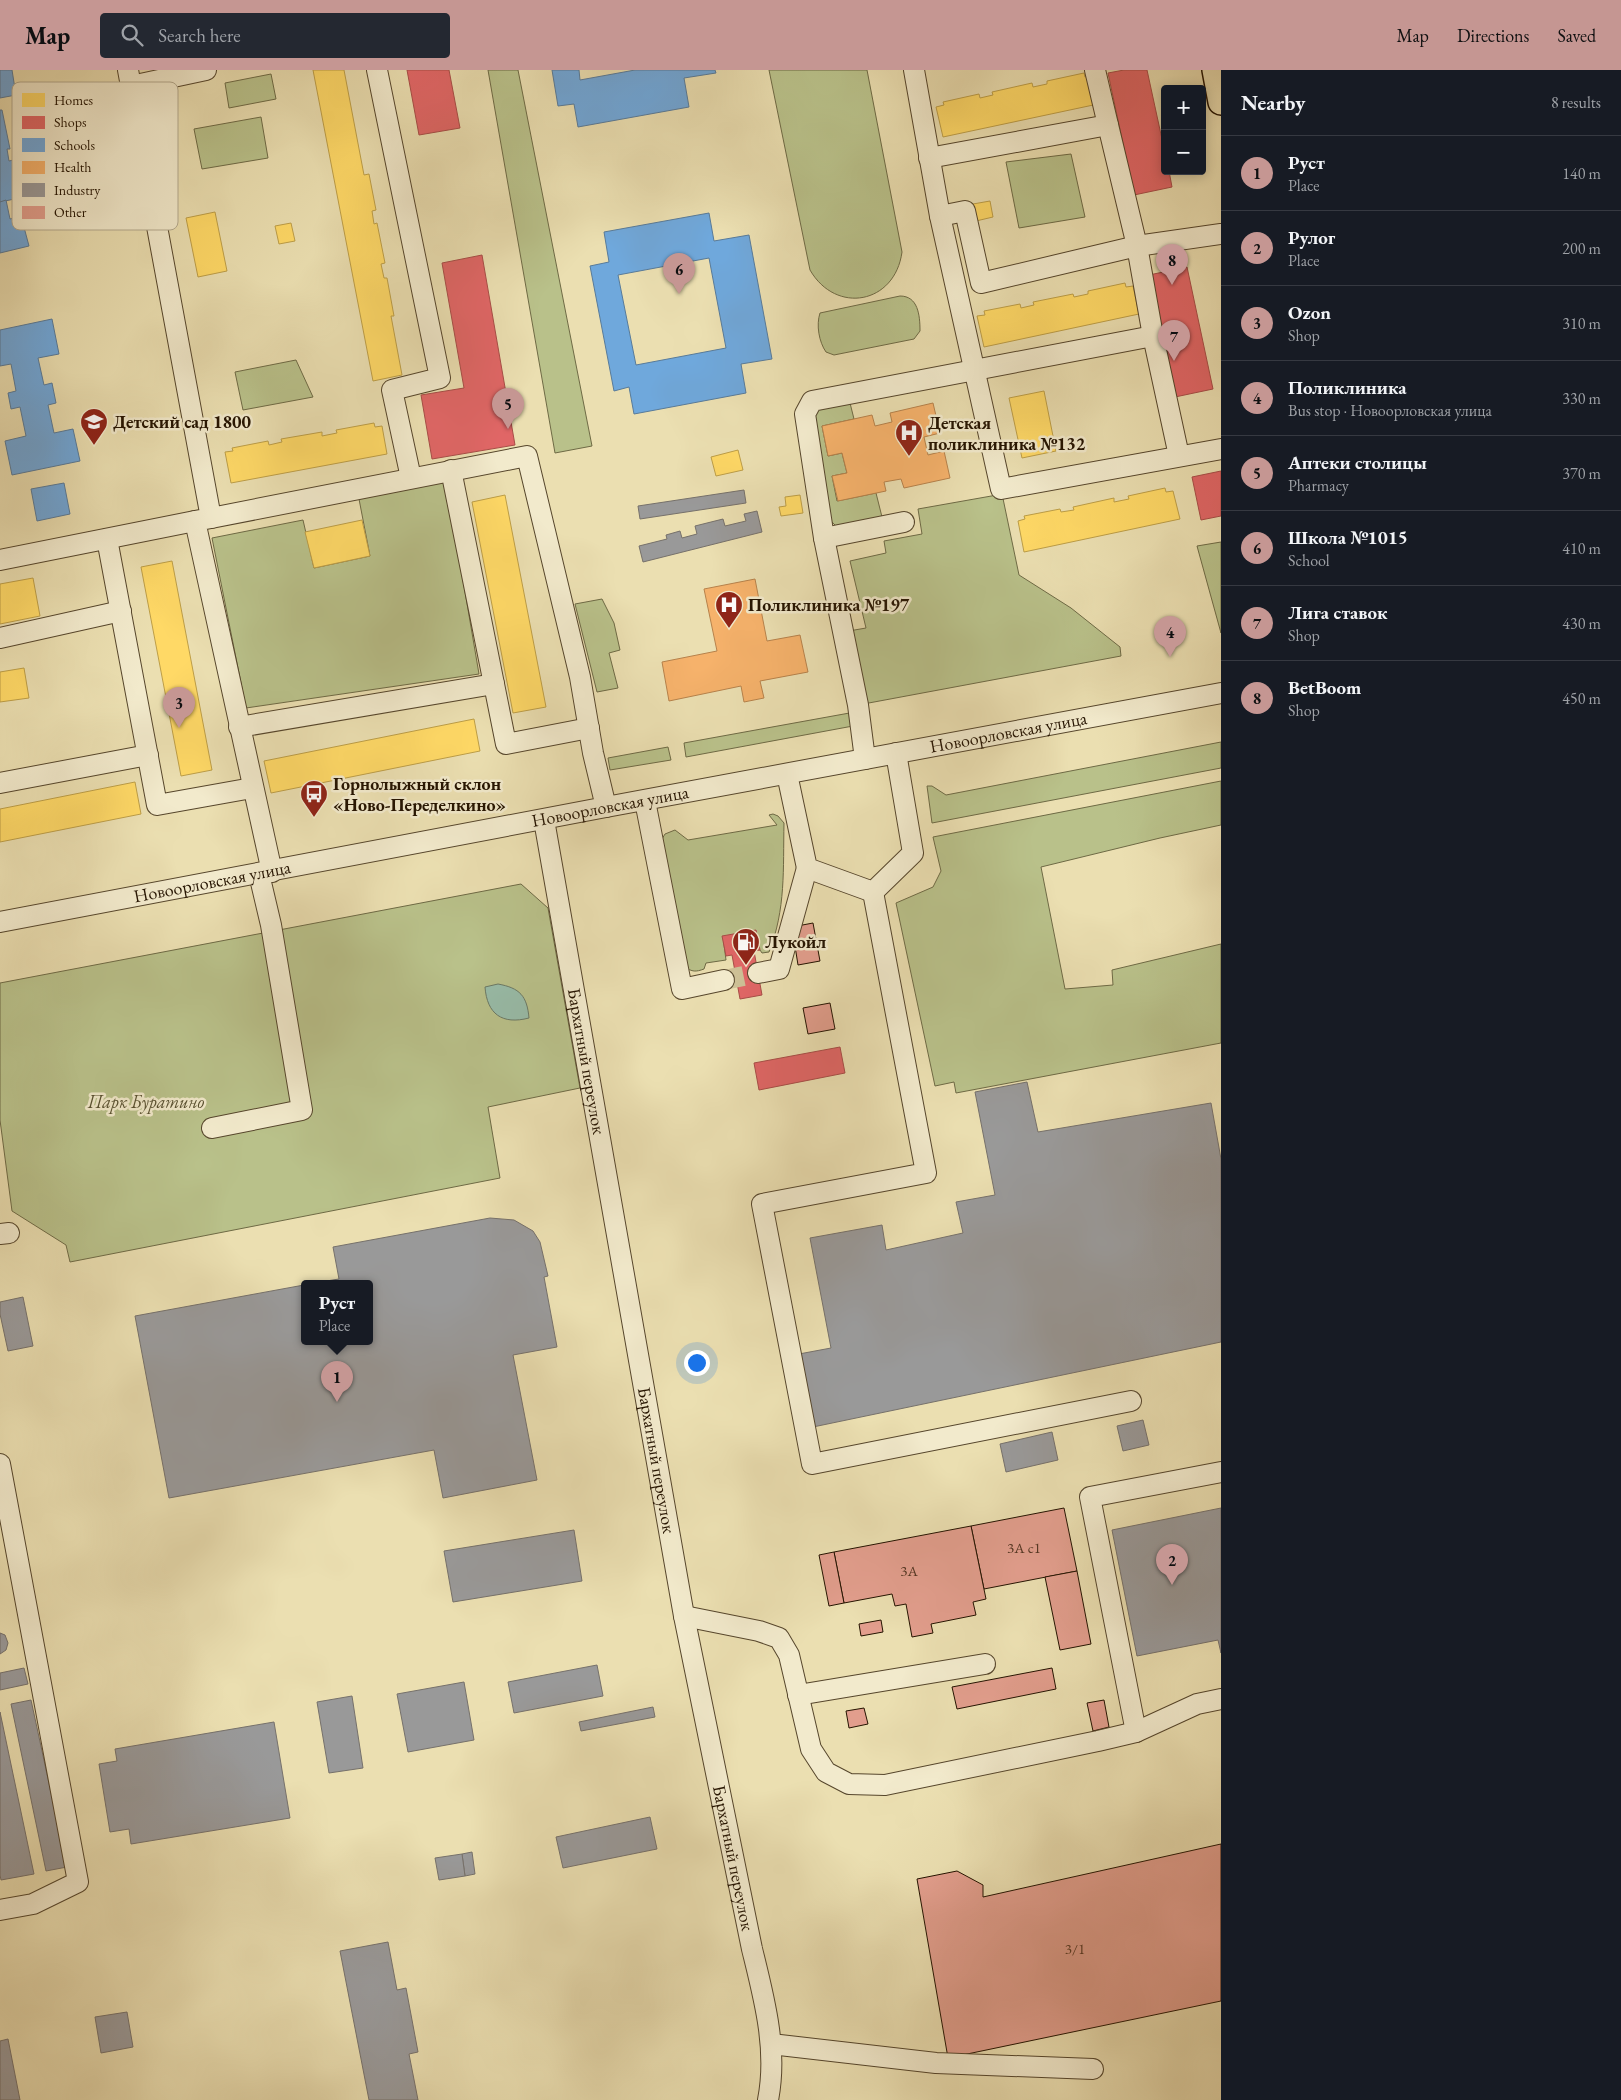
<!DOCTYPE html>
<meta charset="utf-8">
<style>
:root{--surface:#171b24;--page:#242831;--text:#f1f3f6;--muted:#9ea1a6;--line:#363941;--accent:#c59692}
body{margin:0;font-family:"EB Garamond",serif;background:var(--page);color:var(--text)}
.controls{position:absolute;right:15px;top:15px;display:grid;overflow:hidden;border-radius:5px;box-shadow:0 2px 12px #0003}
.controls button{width:45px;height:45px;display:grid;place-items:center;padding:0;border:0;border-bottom:1px solid var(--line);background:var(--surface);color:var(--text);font:25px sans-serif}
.you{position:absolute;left:696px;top:1292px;width:18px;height:18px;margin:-12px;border:4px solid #fff;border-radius:50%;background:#1a73e8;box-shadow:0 0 0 8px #1a73e833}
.badge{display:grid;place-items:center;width:32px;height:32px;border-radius:50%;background:var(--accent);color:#111;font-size:16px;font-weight:700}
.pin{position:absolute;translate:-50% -41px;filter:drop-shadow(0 1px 2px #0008)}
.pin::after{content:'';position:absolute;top:26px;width:18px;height:15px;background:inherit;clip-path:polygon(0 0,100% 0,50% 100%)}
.popup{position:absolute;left:301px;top:1210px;width:72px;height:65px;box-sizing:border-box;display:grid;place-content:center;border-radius:5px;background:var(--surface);filter:drop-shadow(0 1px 4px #0005);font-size:16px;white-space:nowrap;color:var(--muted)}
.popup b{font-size:19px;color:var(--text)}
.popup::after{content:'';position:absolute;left:50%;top:100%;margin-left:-10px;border:10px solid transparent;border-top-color:var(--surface)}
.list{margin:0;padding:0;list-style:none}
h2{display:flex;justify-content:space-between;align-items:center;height:65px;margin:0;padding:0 20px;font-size:21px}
h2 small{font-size:16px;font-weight:400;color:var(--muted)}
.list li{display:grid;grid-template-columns:32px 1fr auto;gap:15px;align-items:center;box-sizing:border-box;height:75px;padding:0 20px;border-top:1px solid var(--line)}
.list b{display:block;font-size:19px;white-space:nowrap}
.list p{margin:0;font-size:16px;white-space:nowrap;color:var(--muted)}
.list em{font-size:16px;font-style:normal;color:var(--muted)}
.icon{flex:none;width:28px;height:28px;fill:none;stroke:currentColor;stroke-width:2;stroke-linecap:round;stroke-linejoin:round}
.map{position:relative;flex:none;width:1221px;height:2030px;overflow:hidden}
header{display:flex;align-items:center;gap:30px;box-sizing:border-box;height:70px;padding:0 25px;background:var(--accent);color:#111}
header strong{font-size:24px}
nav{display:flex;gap:28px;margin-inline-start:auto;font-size:18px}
.search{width:350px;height:45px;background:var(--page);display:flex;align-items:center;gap:12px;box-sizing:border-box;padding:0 18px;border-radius:5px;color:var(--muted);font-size:19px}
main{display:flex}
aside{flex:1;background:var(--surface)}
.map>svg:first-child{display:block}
.green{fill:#b9c18a;stroke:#6e6a45}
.water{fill:#98bdaa;stroke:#6a7966}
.homes{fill:#ffd966;stroke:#bd9e47}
.shops{fill:#e06666;stroke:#a84d47}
.schools{fill:#6fa8dc;stroke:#587b9a;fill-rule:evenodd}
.health{fill:#f6b26b;stroke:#b7824b}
.industry{fill:#999;stroke:#76716b}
.building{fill:#e29e8d;stroke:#241300}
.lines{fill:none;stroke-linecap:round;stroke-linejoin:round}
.minor-tunnel{stroke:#cdc096;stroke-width:20;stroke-dasharray:20 10;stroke-linecap:butt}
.minor-casing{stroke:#56462c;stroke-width:22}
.major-casing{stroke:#241300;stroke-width:28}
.minor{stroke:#f2eacc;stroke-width:20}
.major{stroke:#ebdfb1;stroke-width:25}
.labels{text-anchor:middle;stroke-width:5;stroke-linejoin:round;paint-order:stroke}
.number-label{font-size:15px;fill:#543623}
.poi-label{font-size:18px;font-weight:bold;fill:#241300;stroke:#f2eacc;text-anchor:start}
.street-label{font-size:18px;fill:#241300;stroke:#f2eacc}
.park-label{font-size:18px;font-style:italic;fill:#585030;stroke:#f2eacc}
.key{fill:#f2eacc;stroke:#b4aa8f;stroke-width:1}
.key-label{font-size:14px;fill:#241300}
</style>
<header>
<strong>Map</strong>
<div class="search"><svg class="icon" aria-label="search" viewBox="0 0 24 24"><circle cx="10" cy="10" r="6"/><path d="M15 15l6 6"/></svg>Search here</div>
<nav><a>Map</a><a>Directions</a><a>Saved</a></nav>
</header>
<main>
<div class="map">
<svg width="1221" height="2030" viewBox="0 0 1221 2030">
<rect width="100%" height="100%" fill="#ebdfb1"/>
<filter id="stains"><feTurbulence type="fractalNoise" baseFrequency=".004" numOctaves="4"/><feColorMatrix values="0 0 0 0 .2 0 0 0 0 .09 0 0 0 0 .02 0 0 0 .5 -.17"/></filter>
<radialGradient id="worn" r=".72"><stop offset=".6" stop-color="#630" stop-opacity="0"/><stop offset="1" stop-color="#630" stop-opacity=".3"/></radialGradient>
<!-- green -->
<g class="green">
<path d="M488,0H518L592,376L555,383Z"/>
<path d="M769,0H867L902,182C895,234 836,245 810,200Z"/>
<path d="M271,4L276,29L229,38L225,13Z"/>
<path d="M261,47L268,88L202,99L194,59Z"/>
<path d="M1071,84L1085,147L1019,158L1006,92Z"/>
<path d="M900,226C918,226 920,245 920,261L914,269L834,285L826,282C819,272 816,255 820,243Z"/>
<path d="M296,290L313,327L243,340L235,302Z"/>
<path d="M850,333L854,349L822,356L828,386L842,383L847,403L832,406L837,431L876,423L883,451L838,458L829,449L812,346L818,339Z"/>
<path d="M446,410L479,604L246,638L212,468L303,450L314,498L370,486L359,429Z"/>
<path d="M1001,419L1019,505L1071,538L1120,577L1121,586L858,635L843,562L866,558L850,491L886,483L884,471L922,464L918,439L997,425Z"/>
<path d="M1221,472V563L1197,476Z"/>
<path d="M602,529L614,553L620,580L609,583L618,618L597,622L575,534Z"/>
<path d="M855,642L853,656L686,687L684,673Z"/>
<path d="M1221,672V698L932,753L927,716H932L946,725Z"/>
<path d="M668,677L671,690L610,700L608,688Z"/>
<path d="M1221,711V755L1160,768L1041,797L1065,919L1113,915L1112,900L1221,874V973L956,1023L954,1012L935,1016L896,833L933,817L941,801L933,767Z"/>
<path d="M773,744L778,746L784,753C783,799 786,839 769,882L762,883L760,880L723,867L726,890L706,893L704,899C696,902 692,902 685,897L662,769L665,764L675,760L688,770L777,755L769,745Z"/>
<path d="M521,814L548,838L580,1018L488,1037L500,1108L70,1192L66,1175L12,1141L0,1050V913Z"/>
</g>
<!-- water -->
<path class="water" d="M498,914C520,918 527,926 529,948C502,955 487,944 485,917Z"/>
<!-- homes -->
<g class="homes">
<path d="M313,0H344L364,105L369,104L376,140L372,141L374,154L377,153L385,193L381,194L384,208H387L394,246H391L402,305L373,311Z"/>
<path d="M1084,3L1085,7L1092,5L1098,34L943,67L936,37L944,35L943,32L979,24L980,28L993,25L992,22L1032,13L1033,17L1047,14V11Z"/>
<path d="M990,131L993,147L976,151L973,134Z"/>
<path d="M215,142L227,201L198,207L186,148Z"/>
<path d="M291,153L295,171L279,174L275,156Z"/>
<path d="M1125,213L1126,217L1133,216L1139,244L984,277L977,246L985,245L984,241L1020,234L1021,238L1034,235L1033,232L1073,224L1074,227L1088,224V221Z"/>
<path d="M1044,321L1056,381L1022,388L1009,328Z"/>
<path d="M374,353L375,357L382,356L387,384L231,413L225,382L233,381L232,378L268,371L269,375L282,372L281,369L322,362V366L337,363L336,360Z"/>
<path d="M738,380L743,400L716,406L711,387Z"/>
<path d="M1165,418L1166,422L1173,421L1180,449L1024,482L1018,451L1025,449L1024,446L1060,439L1061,442L1074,440L1073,437L1114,428V432L1129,429L1128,426Z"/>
<path d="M505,425L546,637L513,643L472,432Z"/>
<path d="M800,425L803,443L781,446L779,437L786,436L785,427Z"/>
<path d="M362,450L370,486L314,498L305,462Z"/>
<path d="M172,491L212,700L181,706L141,497Z"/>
<path d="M33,508L40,546L0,554V514Z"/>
<path d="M24,598L29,628L0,632V602Z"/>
<path d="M474,649L480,681L271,723L264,691Z"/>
<path d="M135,712L141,744L0,772V739Z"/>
</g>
<!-- shops -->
<g class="shops">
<path d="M407,0H449L460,58L419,65Z"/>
<path d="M1124,0H1147L1165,83V101H1169L1172,117L1134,125L1108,3Z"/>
<path d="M482,185L515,375L432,389L421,325L464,318L442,193Z"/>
<path d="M1187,197L1213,319L1175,327L1149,205Z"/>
<path d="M1221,401V446L1201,450L1192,407Z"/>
<path d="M756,860L760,880L754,881L762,925L740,929L732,885L726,886L722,866Z"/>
<path d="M840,977L845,1003L759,1020L754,993Z"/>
</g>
<!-- schools -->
<g class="schools">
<path d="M0,0H12L16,25L0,28Z"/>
<path d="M552,0H579L580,10L635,0H715L716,3L684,8L689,37L578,57L574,34L558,36Z"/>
<path d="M0,40H2L10,79H7L9,91L32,86L39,124L0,132Z"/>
<path d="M6,130L10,149L21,146L29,176L0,183V132Z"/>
<path d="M709,143L714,171L749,165L772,289L741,294L746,323L634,344L629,317L614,321L590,196L609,192L604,162ZM709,188L726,278L636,295L618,205Z"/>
<path d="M52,249L59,284L38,288L44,315L52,313L56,333L48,335L54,363L73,359L80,391L12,405L5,371L26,366L20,337L11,339L8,323L16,321L11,294L0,296V260Z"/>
<path d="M64,413L70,444L37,451L31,419Z"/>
</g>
<!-- health -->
<g class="health">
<path d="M933,333L940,363L924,367L928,385L944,381L950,408L904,418L901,409L884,412L886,421L838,431L832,406L847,403L842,383L828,386L822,356L872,345L875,356L892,352L890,343Z"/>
<path d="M755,509L767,571L800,565L808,602L760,611L764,628L744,632L741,616L669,631L662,592L717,581L704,519Z"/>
</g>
<!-- industry -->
<g class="industry">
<path d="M744,420L746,433L640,449L638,436Z"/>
<path d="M757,441L762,462L643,492L639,476L667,469L666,465L680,461L682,468L697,464L695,456L723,449L725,456L746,451L744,444Z"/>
<path d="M1027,1012L1038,1062L1211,1033L1221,1089V1272L813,1357L799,1284L831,1278L810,1168L882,1155L886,1180L963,1163L956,1132L995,1125L975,1022Z"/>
<path d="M490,1148L514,1150L533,1161L540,1172L548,1206L544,1207L557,1277L513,1285L537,1410L443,1428L434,1380L169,1428L135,1246L304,1215V1271H370V1213H314L339,1209L333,1177Z"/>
<path d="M23,1227L33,1276L8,1281L0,1244V1232Z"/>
<path d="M1143,1350L1149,1375L1123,1381L1117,1356Z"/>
<path d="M1052,1362L1058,1390L1006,1402L1000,1374Z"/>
<path d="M1221,1438V1583L1218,1570L1137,1586L1112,1460Z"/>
<path d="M574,1460L582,1511L453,1532L444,1481Z"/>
<path d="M0,1563L5,1565L8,1573L6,1580L0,1584Z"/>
<path d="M597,1595L603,1626L514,1643L508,1612Z"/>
<path d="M24,1598L28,1614L0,1620V1603Z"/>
<path d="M464,1612L474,1670L408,1682L397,1624Z"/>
<path d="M352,1626L363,1698L329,1703L317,1632Z"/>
<path d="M31,1630L67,1797L46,1801L11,1634Z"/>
<path d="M653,1637L655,1647L581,1661L579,1652Z"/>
<path d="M0,1642L34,1804L1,1810L0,1805Z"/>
<path d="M274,1652L290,1748L131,1774L129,1759L110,1762L99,1694L117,1691L115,1679Z"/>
<path d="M650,1747L657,1779L563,1798L556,1767Z"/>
<path d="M472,1782L475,1804L465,1806L462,1784Z"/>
<path d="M462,1784L465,1806L439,1810L435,1788Z"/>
<path d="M388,1872L397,1920L406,1918L418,1982L409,1984L418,2030H369L340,1881Z"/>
<path d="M127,1942L133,1977L101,1983L95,1947Z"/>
<path d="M8,1969L20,2030H0V1971Z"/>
</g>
<!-- building -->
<g class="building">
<path d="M813,853L820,891L798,895L792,857Z"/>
<path d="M830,933L835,959L808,964L803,938Z"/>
<path d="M1064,1438L1077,1501L984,1519L971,1456Z"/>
<path d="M971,1456L986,1529L973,1532L976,1545L931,1554L933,1563L912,1567L906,1534L895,1536L892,1524L844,1533L834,1482Z"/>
<path d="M834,1482L844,1533L829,1536L819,1485Z"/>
<path d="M1077,1501L1091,1574L1060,1580L1045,1507Z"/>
<path d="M881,1550L883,1562L861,1566L859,1554Z"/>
<path d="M1052,1598L1056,1619L957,1639L952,1617Z"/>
<path d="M1104,1630L1109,1657L1093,1661L1087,1633Z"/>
<path d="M864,1638L868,1654L849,1658L846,1641Z"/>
<path d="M1221,1774V1931L948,1988L917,1809L957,1801L983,1815V1827Z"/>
</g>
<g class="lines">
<!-- minor-tunnel -->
<path class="minor-tunnel" d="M724,910L758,903"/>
<defs>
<g id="minor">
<path d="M128,0L211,448L195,451L272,802"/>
<path d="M377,0L440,308L392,320L411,408"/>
<path d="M914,0L940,146L1001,419L1221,379"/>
<path d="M1095,0L1108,55"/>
<path d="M131,16L206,0"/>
<path d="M929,88L1108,55L1137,176L1153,266L1179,386"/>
<path d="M940,146L965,141L981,213L1137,176L1221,164"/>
<path d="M451,400L506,674L589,658"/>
<path d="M211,448L527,386L580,607L593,683L606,737"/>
<path d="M824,468L904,452"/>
<path d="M107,469L157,735L252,718"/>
<path d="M0,490L195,451"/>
<path d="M0,568L121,541"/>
<path d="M239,657L494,614"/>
<path d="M865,689L858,635L824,468L805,344L812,331L1153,266"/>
<path d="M787,704L807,798L873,822L913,783L896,683"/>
<path d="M0,713L148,685"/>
<path d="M645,731L682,919L724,910"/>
<path id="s1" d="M544,750L684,1546L752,1879C764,1928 778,1979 768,2030"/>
<path d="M873,822L926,1103L762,1134L812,1394L1131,1331"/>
<path id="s2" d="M0,852L606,737L1221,623"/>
<path d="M758,903L779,899L807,798"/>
<path d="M212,1058L302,1040L271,855L259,804"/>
<path d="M0,1164L9,1163"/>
<path d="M0,1394L78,1812L33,1834L0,1840"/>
<path d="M684,1546L759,1561L779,1568L789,1585L811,1679L826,1702L849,1714L885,1715L1098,1671L1136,1662L1197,1634L1221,1629"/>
<path d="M798,1625L985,1594"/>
<path d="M1136,1662L1090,1427L1221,1402"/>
<path d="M771,1974L936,1993L1093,1999"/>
</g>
<path id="major" d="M1215,0L1221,32"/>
</defs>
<!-- minor casing -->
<use href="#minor" class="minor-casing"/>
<!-- major casing -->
<use href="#major" class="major-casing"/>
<!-- minor -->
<use href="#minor" class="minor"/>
<!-- major -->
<use href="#major" class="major"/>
</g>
<!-- icons -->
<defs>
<symbol id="school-pin" viewBox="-11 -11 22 30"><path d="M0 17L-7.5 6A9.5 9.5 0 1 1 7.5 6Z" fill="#8f2418" stroke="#f2eacc"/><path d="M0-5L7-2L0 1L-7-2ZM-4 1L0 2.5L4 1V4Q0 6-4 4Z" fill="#fff"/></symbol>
<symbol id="hospital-pin" viewBox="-11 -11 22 30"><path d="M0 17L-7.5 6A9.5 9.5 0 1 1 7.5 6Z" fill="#8f2418" stroke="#f2eacc"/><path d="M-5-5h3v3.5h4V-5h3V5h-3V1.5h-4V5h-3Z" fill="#fff"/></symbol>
<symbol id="bus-pin" viewBox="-11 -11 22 30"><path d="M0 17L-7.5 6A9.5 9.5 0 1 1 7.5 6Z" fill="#8f2418" stroke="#f2eacc"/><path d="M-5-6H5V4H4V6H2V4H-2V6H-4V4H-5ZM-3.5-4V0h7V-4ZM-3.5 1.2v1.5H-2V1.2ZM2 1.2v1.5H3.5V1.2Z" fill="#fff"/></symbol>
<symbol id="fuel-pin" viewBox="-11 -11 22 30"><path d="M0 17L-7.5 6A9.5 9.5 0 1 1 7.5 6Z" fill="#8f2418" stroke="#f2eacc"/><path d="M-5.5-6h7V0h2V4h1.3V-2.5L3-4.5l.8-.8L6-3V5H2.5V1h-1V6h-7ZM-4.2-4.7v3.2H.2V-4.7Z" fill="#fff"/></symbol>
</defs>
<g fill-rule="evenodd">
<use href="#school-pin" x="78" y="336" width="32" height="43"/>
<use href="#hospital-pin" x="893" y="347" width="32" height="43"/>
<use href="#hospital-pin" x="713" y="519" width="32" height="43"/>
<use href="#bus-pin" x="298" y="708" width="32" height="43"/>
<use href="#fuel-pin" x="730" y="856" width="32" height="43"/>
</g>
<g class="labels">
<!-- number labels -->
<g class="number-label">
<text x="1024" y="1483">3А с1</text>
<text x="909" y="1506">3А</text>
<text x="1075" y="1884">3/1</text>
</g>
<!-- poi labels -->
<g class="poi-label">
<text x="113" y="358">Детский сад 1800</text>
<text x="928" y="359">Детская<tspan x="928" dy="21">поликлиника №132</tspan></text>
<text x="748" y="541">Поликлиника №197</text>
<text x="333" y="720">Горнолыжный склон<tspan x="333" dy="21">«Ново-Переделкино»</tspan></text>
<text x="765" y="878">Лукойл</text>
</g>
<!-- street labels -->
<g class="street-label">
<text dy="6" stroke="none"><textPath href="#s2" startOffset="1026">Новоорловская улица</textPath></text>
<text dy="6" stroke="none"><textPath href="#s2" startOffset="621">Новоорловская улица</textPath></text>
<text dy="6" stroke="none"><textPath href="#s2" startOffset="216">Новоорловская улица</textPath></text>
<text dy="6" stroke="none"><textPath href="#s1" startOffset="245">Бархатный переулок</textPath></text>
<text dy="6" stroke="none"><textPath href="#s1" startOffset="650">Бархатный переулок</textPath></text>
<text dy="6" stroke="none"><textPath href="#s1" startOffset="1055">Бархатный переулок</textPath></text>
</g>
<!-- park labels -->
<g class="park-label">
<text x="146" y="1038">Парк Буратино</text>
</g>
</g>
<!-- legend -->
<rect x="12" y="12" width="166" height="148" rx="8" class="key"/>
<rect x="22" y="23" width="23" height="14" fill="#ffd966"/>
<rect x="22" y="46" width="23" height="13" fill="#e06666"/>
<rect x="22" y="68" width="23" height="14" fill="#6fa8dc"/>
<rect x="22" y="91" width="23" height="13" fill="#f6b26b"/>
<rect x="22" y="113" width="23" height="14" fill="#999"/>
<rect x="22" y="136" width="23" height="13" fill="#e29e8d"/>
<g class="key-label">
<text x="54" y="35">Homes</text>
<text x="54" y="57">Shops</text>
<text x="54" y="80">Schools</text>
<text x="54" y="102">Health</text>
<text x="54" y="125">Industry</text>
<text x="54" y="147">Other</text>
</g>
<rect width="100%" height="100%" filter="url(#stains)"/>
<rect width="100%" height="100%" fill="url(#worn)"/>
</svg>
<div class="controls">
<button>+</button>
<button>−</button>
</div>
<div class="you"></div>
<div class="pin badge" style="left:337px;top:1332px">1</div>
<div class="popup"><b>Руст</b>Place</div>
<div class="pin badge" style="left:1172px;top:1515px">2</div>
<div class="pin badge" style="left:179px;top:658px">3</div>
<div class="pin badge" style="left:1170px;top:587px">4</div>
<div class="pin badge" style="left:508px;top:359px">5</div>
<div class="pin badge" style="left:679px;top:224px">6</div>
<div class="pin badge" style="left:1174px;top:291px">7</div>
<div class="pin badge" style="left:1172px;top:215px">8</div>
</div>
<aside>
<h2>Nearby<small>8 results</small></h2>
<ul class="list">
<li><span class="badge">1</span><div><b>Руст</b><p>Place</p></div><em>140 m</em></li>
<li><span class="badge">2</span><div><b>Рулог</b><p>Place</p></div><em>200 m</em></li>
<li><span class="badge">3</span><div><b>Ozon</b><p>Shop</p></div><em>310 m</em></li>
<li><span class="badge">4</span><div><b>Поликлиника</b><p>Bus stop · Новоорловская улица</p></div><em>330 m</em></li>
<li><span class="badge">5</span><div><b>Аптеки столицы</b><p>Pharmacy</p></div><em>370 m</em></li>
<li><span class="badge">6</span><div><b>Школа №1015</b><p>School</p></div><em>410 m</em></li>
<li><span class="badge">7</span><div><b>Лига ставок</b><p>Shop</p></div><em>430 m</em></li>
<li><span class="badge">8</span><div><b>BetBoom</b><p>Shop</p></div><em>450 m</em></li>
</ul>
</aside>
</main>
